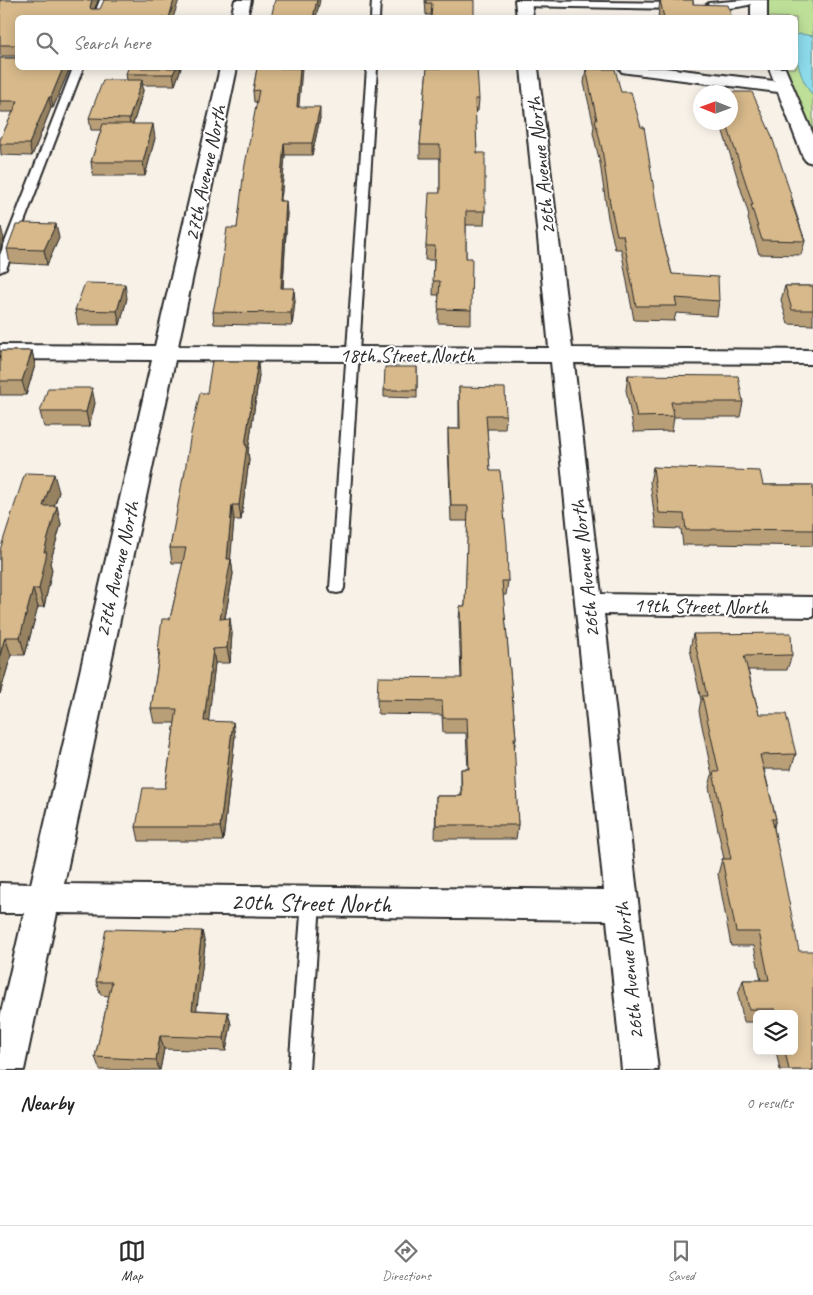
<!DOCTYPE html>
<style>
:root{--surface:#fff;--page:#f2f2f2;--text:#222;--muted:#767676;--line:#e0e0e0;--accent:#2b2b2b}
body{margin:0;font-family:Caveat,sans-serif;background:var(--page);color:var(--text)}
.controls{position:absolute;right:15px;bottom:15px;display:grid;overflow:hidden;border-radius:8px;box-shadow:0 2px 12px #0003}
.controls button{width:45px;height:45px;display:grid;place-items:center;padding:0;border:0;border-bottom:1px solid var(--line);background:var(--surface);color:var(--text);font:25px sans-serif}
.compass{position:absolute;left:693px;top:85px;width:45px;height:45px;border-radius:50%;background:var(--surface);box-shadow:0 2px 12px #0003;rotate:271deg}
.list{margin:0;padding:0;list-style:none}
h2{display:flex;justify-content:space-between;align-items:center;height:65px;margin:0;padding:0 20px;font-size:21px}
h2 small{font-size:16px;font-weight:400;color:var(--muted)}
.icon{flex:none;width:28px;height:28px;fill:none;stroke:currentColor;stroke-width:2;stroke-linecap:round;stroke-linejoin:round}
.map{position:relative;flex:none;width:813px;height:1070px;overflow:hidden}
.search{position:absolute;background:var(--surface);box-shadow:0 2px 12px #0003;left:15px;right:15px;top:15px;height:55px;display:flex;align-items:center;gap:12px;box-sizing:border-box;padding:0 18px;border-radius:8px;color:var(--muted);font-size:19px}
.sheet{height:155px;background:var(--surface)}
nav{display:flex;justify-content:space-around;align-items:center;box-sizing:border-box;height:70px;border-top:1px solid var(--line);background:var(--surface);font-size:14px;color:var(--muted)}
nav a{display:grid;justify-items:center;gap:2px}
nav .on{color:var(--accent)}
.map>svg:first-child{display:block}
.green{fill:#bddf98;stroke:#748562}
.water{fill:#8cdaea;stroke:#65949e}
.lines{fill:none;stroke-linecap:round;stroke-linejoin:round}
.service-casing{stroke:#2b2b2b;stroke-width:4}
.minor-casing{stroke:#2b2b2b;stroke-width:4}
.service{fill:#fff;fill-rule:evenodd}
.minor{fill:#fff;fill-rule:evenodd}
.wall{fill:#b99f78;stroke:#2b2b2b}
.shaded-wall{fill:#968261;stroke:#2b2b2b}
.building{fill:#d7b98b;stroke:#2b2b2b}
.labels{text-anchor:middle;stroke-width:4;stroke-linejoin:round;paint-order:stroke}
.street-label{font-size:21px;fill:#2b2b2b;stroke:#fff}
.near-street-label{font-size:25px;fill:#2b2b2b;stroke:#fff}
</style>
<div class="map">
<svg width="813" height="1070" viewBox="0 0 813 1070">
<rect width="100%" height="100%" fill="#f7f1e8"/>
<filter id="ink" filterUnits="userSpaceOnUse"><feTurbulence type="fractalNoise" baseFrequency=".02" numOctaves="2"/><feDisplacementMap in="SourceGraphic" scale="10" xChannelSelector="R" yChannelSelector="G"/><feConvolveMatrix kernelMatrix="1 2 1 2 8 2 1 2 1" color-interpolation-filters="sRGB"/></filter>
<g filter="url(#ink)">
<!-- green -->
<path class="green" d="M768,0H813V135L785,68H796V18L768,17Z"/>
<!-- water -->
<path class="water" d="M801,34L813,36V96C799,77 795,59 796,35Z"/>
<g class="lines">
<defs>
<g id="service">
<path d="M100,0H108L101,18H93Z"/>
<path d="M372,0H380L379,18H371Z"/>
<path d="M745,0H762C754,6 713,12 705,6L709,3Z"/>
<path d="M523,1L678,3L682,6L678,9L520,6V2Z"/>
<path d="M73,68H83L6,269L0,272V255Z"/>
<path d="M367,68H377L344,588L342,592L337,593L332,592L330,588Z"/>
<path d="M311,894L317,896L320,902L309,1070H289L302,902L305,896Z"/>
</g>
<g id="minor">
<path d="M235,0H251L247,18H231Z"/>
<path d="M515,0H531L533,18H517Z"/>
<rect x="751" y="0" width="16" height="18"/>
<path d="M220,68H237L178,346L549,348L521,68H538L572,348L813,350V364L574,363L601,594L813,597V617L604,614L658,1070H622L607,920L57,913L24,1070H0V1017L24,913H0V883L31,884L152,360L0,359V345L155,346ZM175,360L551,362L604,890L64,884Z"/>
<path d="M619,68H665L774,81L769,68H785L813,134V163L806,161L803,157L778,92L628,73L622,72Z"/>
</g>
</defs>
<!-- service casing -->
<use href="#service" class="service-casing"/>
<!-- minor casing -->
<use href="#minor" class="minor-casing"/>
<!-- service -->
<use href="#service" class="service"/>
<!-- minor -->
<use href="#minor" class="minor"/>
</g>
<!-- wall -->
<g class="wall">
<path d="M0,0L98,1L94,9L173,18H18L70,68L53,108H51L32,156L1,155L0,140L13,112H0V58H17V56H0Z"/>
<path d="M425,0H474L431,15H426Z"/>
<path d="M660,0H693V4L732,18H658Z"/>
<path d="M181,68L175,85H142L143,91L133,124L155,138L145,176H93L91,162L101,130H91L89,118L127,80L126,74Z"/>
<path d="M257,68L299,107L320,118L312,155H285L281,201L287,213L283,288L295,301L292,326L214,324L213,312L237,228L257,102H254L253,91Z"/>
<path d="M427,68L479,99L478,111H475L477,153L485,211L484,225H466V258L471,310V324L438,323L439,295H433L434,260H425L426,246L440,193V158H420V145Z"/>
<path d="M586,69L621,92L660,228L672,274L719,301L717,316L676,313L674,321L634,320L621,249H615L608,218L600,163L593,133L594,126L584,83Z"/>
<path d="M720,122H730L793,201V204L805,241L801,255L759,254L748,219L749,215Z"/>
<path d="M59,238L47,265L10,263L7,249Z"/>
<path d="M785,286H813V325L788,324L781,300Z"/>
<path d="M127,298L120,325H78L75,310Z"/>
<path d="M0,351H32L35,365L26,395H0Z"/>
<path d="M417,367V398L384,397V390Z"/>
<path d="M259,375L248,452L249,460L241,520H234L230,559H231L233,574L225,618L232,633L230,663H215L208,721L235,736L223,841H139L136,827L165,788L175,723H154L151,709L159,657L158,650L170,619L183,563H172L170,548L184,477L207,393Z"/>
<path d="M628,375L743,402L740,417H674L672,431L634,432L626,390Z"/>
<path d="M459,387L506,415L505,429H487L490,471L508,581L506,595H503L516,738L514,751L518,825L516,839H435L436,796H461V769H468L466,733H443L442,715L378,714L377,700L461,678L459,620L460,606H465L468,521H451L448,444V429H459Z"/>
<path d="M95,403L89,427H44L40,412Z"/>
<path d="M653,467L763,485H813V546L709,544V545H683L681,529L656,528L650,482Z"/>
<path d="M59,492L54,506L61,524L50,563L52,570L44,607H38L25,655H11L0,694V550Z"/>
<path d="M693,634L792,655L787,670H748L759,714L796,754L791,769H764L776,819L774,827L813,1070H780L776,1051H794V1014H757V1022H744L738,994L743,980H761L754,946H731L718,874L722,859H724L709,787L712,775L699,711L701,700L690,649Z"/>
<path d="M202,931L205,945L196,1010L228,1012L231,1025L226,1051L164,1049L160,1070H100L95,1057L109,996L101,995L96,982Z"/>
</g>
<!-- shaded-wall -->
<g class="shaded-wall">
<path d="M92,0H97L98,1L91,17L90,7Z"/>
<path d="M174,0H179L173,18H169Z"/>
<path d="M317,0H320L316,18H313Z"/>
<path d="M63,68H70L53,108L51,97Z"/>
<path d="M176,68H181L175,85L173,74Z"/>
<path d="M300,68H302L298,118L297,107Z"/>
<path d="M142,80L143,91L131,131L129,119Z"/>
<path d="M49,97L51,108L32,156L29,144Z"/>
<path d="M320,107V118L312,155V143Z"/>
<path d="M153,124L155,138L145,176L143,162Z"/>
<path d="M284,143L285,155L280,213L279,201Z"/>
<path d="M286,201L287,213L282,301L281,288Z"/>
<path d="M56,224L59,238L47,265L44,250Z"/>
<path d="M1,227L4,239L0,250V230Z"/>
<path d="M125,284L127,298L120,325L117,311Z"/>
<path d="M294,288L295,301L292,326L291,313Z"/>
<path d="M32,351L35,365L26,395L22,381Z"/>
<path d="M258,361L259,375L248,452L249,460L241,520L239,505L245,445Z"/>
<path d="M92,388L95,403L89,427L86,412Z"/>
<path d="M54,474L59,492L48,524L43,506Z"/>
<path d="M232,505L234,520L230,565L231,559L233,574L222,633L220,619L227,559Z"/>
<path d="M57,506L61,524L50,563L52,570L44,607L39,589L44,552Z"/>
<path d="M33,589L38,607L25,655L20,637Z"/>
<path d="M230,618L232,633L230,663L227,648Z"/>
<path d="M5,637L11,655L0,694V655Z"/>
<path d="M213,649L215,663L207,736L204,721Z"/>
<path d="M233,722L235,736L223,841L220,827Z"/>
<path d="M202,931L205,945L195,1023L192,1010Z"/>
<path d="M228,1012L231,1025L226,1051L224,1038Z"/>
<path d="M160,1036L164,1049L160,1070H159L156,1060Z"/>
</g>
<!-- building -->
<g class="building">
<path d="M0,0H92L90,7L91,9H100L104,0H174L169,18H18V68H63L51,97H49L29,144H0V140L18,101H0V58H17V45H0Z"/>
<path d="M275,0H317L313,18H271Z"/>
<path d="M426,0H474V18H431L432,3H426Z"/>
<path d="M660,0H693V4L728,5L732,18H664Z"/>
<path d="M128,68H176L173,74H126Z"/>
<path d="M257,68H300L297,107H320L312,143H284L279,201H286L281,288H294L291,313L213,312L218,287H219L227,228H237L244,170L259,90L253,91Z"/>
<path d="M427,68H477L479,99H475L477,153H485V211H466V258H472L471,310L438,309L440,281H433L435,246H426L429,193H440V145H420Z"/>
<path d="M586,69H615L621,92H631L641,127H644L660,228L672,274L718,277L719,301L675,298L677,306H636L623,235H617L610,204L602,149L595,120H597Z"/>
<path d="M103,80H142L129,119L89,118Z"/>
<path d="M716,92H752L771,134L793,201H791L805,241L762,240L751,205H753L726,122H730V92Z"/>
<path d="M103,124H153L143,162H91Z"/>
<path d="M22,223L56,224L44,250L7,249L16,225H21Z"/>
<path d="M85,283L125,284L117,311L75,310Z"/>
<path d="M785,286H813V310H792Z"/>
<path d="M0,351H32L22,381H0Z"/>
<path d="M212,361H258L245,445H247L239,505H232L227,559H231L220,619L230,618L227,648L213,649L204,721L233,722L220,827H136L143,788H165L177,709H151L160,650H158L162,619H170L186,548H170L183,477H184L191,433L200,393H207Z"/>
<path d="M385,367H417V390H384Z"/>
<path d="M628,375L738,376L743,402H671L674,416L637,417Z"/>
<path d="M459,387L505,388L506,415H486L490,471H500L507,543L508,581H502L516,738H514L518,825H436V796H462L461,769H469L467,718H443L442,701L377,700L378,677L462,678L460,606H465L468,506H451L448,429H460Z"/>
<path d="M48,388H92L86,412H40Z"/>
<path d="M653,467L760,471L763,485H813V530L712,529V530H686L684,514L659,513Z"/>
<path d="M25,473L54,474L43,506H57L44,552H47L39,589H33L20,637H5L0,655V550Z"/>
<path d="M791,633L792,655L744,656L759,714H786L796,754L760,755L776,819H772L799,951H813V1070H789L785,1051H794V1014H776L775,1009H749L743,980H769L759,932H736L722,859H731L713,772H719L702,696H707L693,634Z"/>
<path d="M106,929L202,931L192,1010L228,1012L224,1038L160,1036L156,1060L95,1057L112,982H96Z"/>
</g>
</g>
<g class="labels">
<!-- street labels -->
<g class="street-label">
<text transform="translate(541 166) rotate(-96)" y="7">26th Avenue North</text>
<text transform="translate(205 173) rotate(-78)" y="7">27th Avenue North</text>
<text x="407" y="362">18th Street North</text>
<text transform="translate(117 569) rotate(-77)" y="7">27th Avenue North</text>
<text transform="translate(585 569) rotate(-96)" y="7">26th Avenue North</text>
<text transform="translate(701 606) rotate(1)" y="7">19th Street North</text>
<text transform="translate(629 971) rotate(-96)" y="7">26th Avenue North</text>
</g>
<!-- near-street labels -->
<g class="near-street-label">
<text transform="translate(311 902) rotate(1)" y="9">20th Street North</text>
</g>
</g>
</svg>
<div class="controls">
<button><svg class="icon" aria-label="layers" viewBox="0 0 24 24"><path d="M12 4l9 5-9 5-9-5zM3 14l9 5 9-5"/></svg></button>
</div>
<svg class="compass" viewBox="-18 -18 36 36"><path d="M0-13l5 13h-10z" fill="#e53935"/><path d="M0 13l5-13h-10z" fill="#767676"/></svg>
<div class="search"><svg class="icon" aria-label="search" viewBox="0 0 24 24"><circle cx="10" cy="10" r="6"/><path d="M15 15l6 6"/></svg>Search here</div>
</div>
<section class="sheet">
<h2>Nearby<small>0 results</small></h2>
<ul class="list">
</ul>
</section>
<nav>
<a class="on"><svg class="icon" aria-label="map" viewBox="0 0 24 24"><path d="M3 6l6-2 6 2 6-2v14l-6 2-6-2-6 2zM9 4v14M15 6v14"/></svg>Map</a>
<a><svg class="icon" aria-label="directions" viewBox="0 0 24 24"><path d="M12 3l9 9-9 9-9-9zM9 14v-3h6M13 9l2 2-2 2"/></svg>Directions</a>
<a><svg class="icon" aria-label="saved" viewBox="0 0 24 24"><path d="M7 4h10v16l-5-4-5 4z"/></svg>Saved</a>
</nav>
